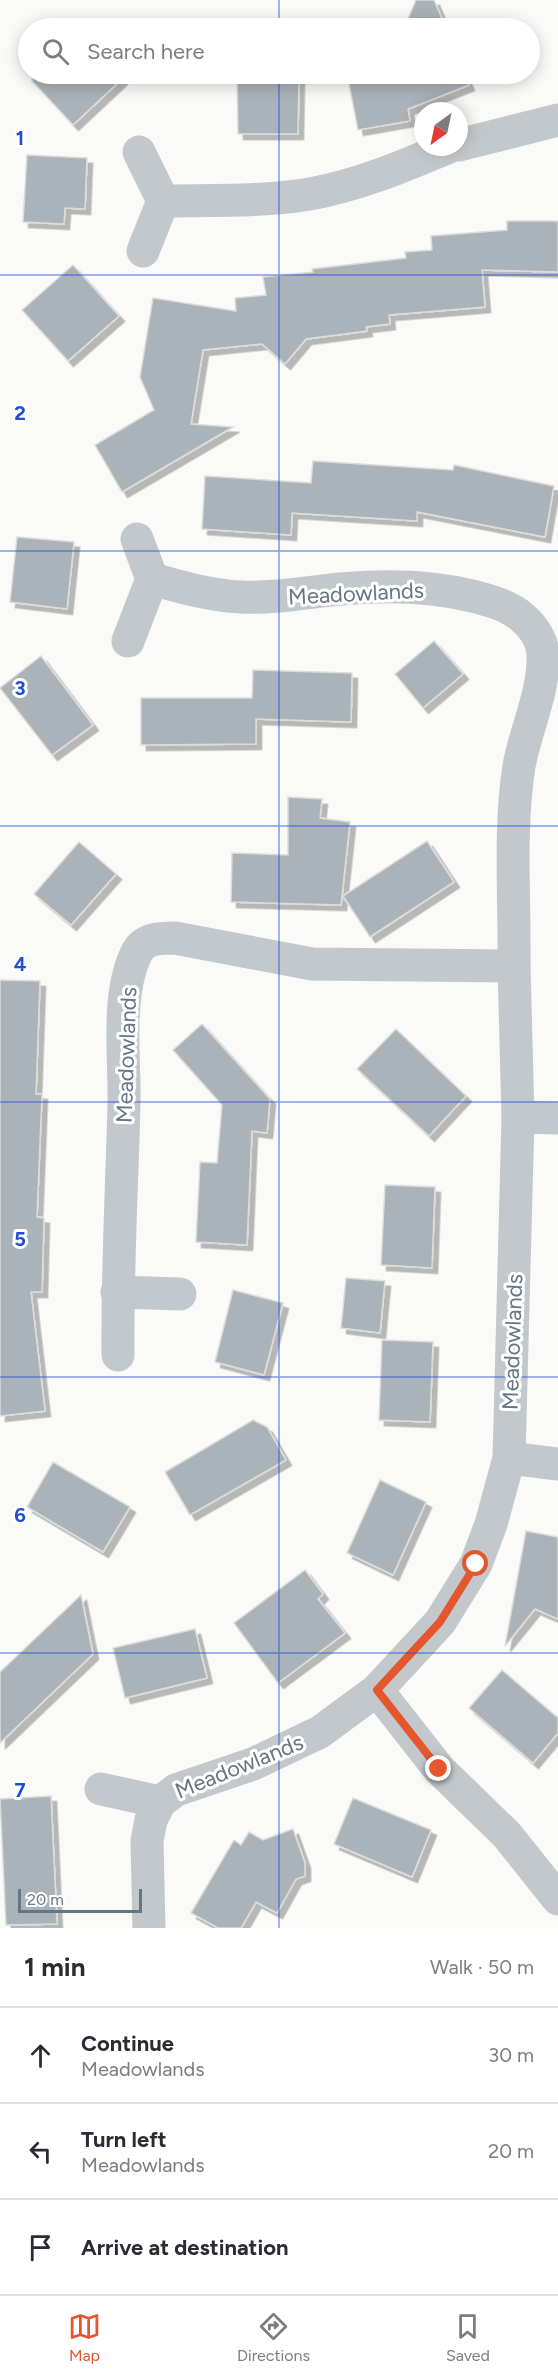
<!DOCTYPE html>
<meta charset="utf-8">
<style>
:root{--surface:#fff;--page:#f2f2f3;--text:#2b2b33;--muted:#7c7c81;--line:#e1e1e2;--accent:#e4572e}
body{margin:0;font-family:Figtree,sans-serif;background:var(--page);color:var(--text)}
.compass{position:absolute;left:414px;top:102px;width:54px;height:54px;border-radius:50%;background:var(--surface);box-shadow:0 3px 15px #0003;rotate:213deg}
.scale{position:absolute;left:18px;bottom:15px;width:124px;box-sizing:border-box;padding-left:6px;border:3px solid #657683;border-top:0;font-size:16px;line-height:21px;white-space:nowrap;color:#657683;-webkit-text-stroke:4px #fff;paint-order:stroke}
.stop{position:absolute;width:18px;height:18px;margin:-14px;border:4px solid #e4572e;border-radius:50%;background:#fff}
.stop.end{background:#e4572e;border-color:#fff;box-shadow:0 2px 6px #0008}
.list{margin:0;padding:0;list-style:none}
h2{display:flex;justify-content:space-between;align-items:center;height:78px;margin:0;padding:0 24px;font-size:26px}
h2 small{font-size:20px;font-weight:400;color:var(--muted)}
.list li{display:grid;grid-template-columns:39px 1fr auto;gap:18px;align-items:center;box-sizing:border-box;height:96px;padding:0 24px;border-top:2px solid var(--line)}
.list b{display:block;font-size:22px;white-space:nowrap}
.list p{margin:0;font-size:20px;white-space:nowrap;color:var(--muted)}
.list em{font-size:20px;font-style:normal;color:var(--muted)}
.icon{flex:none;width:33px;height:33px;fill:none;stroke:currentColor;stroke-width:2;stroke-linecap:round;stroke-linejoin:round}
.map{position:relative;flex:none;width:558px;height:1928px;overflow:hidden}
.search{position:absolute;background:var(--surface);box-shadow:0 3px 15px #0003;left:18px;right:18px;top:18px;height:66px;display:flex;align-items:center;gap:15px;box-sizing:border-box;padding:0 21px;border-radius:33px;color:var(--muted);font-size:22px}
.sheet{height:366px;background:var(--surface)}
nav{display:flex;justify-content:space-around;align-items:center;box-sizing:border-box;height:84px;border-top:2px solid var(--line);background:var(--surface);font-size:16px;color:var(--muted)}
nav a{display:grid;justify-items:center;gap:3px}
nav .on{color:var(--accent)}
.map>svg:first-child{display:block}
.building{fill:#aab3b9;stroke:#dcdcda;stroke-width:1.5;filter:url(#shadow)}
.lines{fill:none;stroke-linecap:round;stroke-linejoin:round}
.street{stroke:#c3c8cc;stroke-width:33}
.route{stroke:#e4572e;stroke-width:8}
.grid{fill:none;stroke:#1d4ed8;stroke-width:1.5;stroke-opacity:0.55}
.labels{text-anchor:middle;stroke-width:6;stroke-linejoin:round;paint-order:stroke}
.street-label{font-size:22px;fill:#657683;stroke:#fff}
.grid-label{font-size:20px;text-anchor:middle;font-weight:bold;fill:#1d4ed8;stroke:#fff;stroke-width:6;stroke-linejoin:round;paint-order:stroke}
</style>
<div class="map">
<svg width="558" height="1928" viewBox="0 0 558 1928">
<defs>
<filter id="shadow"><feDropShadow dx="5.5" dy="5.5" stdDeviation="0" flood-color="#0004"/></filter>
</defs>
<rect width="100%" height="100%" fill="#fafaf8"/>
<!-- building -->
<g class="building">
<path d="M416,0H434L446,28H404Z"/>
<path d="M32,74H117L122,79L73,125L32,81Z"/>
<path d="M347,74H464L469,85L408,109L410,121L358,130Z"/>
<path d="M237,78H299L298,134H238Z"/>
<path d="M27,155L87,158L85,209L65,208L64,224L23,222Z"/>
<path d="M507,221H558V272L482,270L485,307L389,315L390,324L366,327L367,331L306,339L285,364L262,344L203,350L191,424L233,427L122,492L95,445L154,410L140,377L153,298L236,311L235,298L266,295L263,277L313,272L312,269L406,258L405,252L432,250L431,236L507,230Z"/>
<path d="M73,265L119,316L68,361L22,310Z"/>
<path d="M313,461L453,470L454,465L554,486L545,537L417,512V521L292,513L291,535L202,529L205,476L311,483Z"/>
<path d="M17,537L74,542L67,609L10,602Z"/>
<path d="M434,641L463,674L423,708L395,674Z"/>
<path d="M41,656L93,725L52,755L0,688Z"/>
<path d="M253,670L352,673L351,722L256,719V744L141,745V698H252Z"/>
<path d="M288,797L322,799L320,818L350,822L341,905L231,902L232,853L288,855Z"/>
<path d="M427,841L454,882L370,937L343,896Z"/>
<path d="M79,842L116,874L71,925L34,894Z"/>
<path d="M0,980L40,981L36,1094H42L37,1217L44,1218L42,1292H31L45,1411L0,1416Z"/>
<path d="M202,1024L270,1099L267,1133L252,1131L247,1245L196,1242L200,1162L217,1163L222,1105L173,1050Z"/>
<path d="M396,1029L466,1096L429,1136L357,1069Z"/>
<path d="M385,1185L435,1187L432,1268L381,1265Z"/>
<path d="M346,1278L385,1281L380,1333L341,1328Z"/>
<path d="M233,1290L283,1303L264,1375L215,1362Z"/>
<path d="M382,1340L433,1342L430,1422L379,1420Z"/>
<path d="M253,1420L267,1427L286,1460L190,1515L165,1472Z"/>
<path d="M53,1462L130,1507L103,1552L27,1507Z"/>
<path d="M380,1480L426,1502L393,1575L347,1553Z"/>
<path d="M526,1531L558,1537V1619L535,1609L505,1646Z"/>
<path d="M305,1570L323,1594L318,1599L345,1633L278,1683L234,1623Z"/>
<path d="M81,1595L93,1654L0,1743V1672Z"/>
<path d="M195,1629L207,1678L125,1698L113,1648Z"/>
<path d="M502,1670L558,1718V1733L533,1763L469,1708Z"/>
<path d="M51,1796L57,1924L6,1925L0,1799Z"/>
<path d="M353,1798L431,1830L412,1877L334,1844Z"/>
<path d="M293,1829L305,1863V1876L296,1879L277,1913L256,1902L241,1928H218L191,1913L234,1840L241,1845L249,1832L263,1840Z"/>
</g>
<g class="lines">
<!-- street -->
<g class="street">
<path d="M459,145L558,120"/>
<path d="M139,152L163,201L143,251"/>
<path d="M163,201C212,200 262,202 310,194C359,185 404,166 449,147"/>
<path d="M152,579C181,587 211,596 241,597C275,599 307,592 341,589C385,585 428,585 472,596C488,600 504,604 518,614C531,624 542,637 543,655C544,693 526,728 519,766C509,827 515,903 514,966"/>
<path d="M128,641L152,579L137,539"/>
<path d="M117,1292L180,1294"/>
<path d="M118,1355C117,1271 122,1187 124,1103C125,1058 116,996 136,954C143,938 160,938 175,938L312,964L514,966L518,1117"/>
<path d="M509,1458L558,1464"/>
<path d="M377,1690L439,1769L507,1835L558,1899"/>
<path d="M101,1789L160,1802"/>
<path d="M149,1928L147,1841L151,1820L160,1802L176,1790L253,1764L320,1732L377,1690L440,1622L476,1564L491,1524L509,1458L518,1117L558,1118"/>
</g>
</g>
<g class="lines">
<!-- route -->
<path class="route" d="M439,1769L377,1690L440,1622L476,1564"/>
</g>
<!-- grid -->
<path class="grid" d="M279,0V28M279,74V1928M0,275H558M0,551H558M0,826H558M0,1102H558M0,1377H558M0,1653H558"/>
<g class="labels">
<!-- street labels -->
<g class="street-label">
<text transform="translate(356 593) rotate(-3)" y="8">Meadowlands</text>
<text transform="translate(126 1055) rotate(-88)" y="8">Meadowlands</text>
<text transform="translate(512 1342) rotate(-88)" y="8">Meadowlands</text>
<text transform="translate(239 1766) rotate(-22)" y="8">Meadowlands</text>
</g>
</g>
<g class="grid-label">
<text x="20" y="145">1</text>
<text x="20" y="420">2</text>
<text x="20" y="695">3</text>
<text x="20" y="971">4</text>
<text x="20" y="1246">5</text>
<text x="20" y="1522">6</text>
<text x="20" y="1797">7</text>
</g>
</svg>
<svg class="compass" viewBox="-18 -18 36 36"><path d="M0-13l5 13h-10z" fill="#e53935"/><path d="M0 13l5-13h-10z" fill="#7c7c81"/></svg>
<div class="scale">20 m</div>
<div class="stop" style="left:476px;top:1564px"></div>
<div class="stop end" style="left:439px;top:1769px"></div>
<div class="search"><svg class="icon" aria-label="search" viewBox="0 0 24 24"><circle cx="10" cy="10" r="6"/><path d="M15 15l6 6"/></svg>Search here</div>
</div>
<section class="sheet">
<h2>1 min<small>Walk · 50 m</small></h2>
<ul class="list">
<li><svg class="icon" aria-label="ahead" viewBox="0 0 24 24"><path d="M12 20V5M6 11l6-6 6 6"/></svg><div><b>Continue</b><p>Meadowlands</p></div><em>30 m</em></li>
<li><svg class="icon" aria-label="left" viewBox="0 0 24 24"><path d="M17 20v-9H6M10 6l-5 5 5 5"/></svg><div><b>Turn left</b><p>Meadowlands</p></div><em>20 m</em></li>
<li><svg class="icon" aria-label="arrive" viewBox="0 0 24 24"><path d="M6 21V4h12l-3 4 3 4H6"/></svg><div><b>Arrive at destination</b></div></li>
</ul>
</section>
<nav>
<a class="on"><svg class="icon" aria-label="map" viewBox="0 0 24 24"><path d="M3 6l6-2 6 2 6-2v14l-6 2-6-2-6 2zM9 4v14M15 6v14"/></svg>Map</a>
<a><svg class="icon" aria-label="directions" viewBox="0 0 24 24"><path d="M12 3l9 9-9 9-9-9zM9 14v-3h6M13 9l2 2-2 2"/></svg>Directions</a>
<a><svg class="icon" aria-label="saved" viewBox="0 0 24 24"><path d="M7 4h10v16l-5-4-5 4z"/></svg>Saved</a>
</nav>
